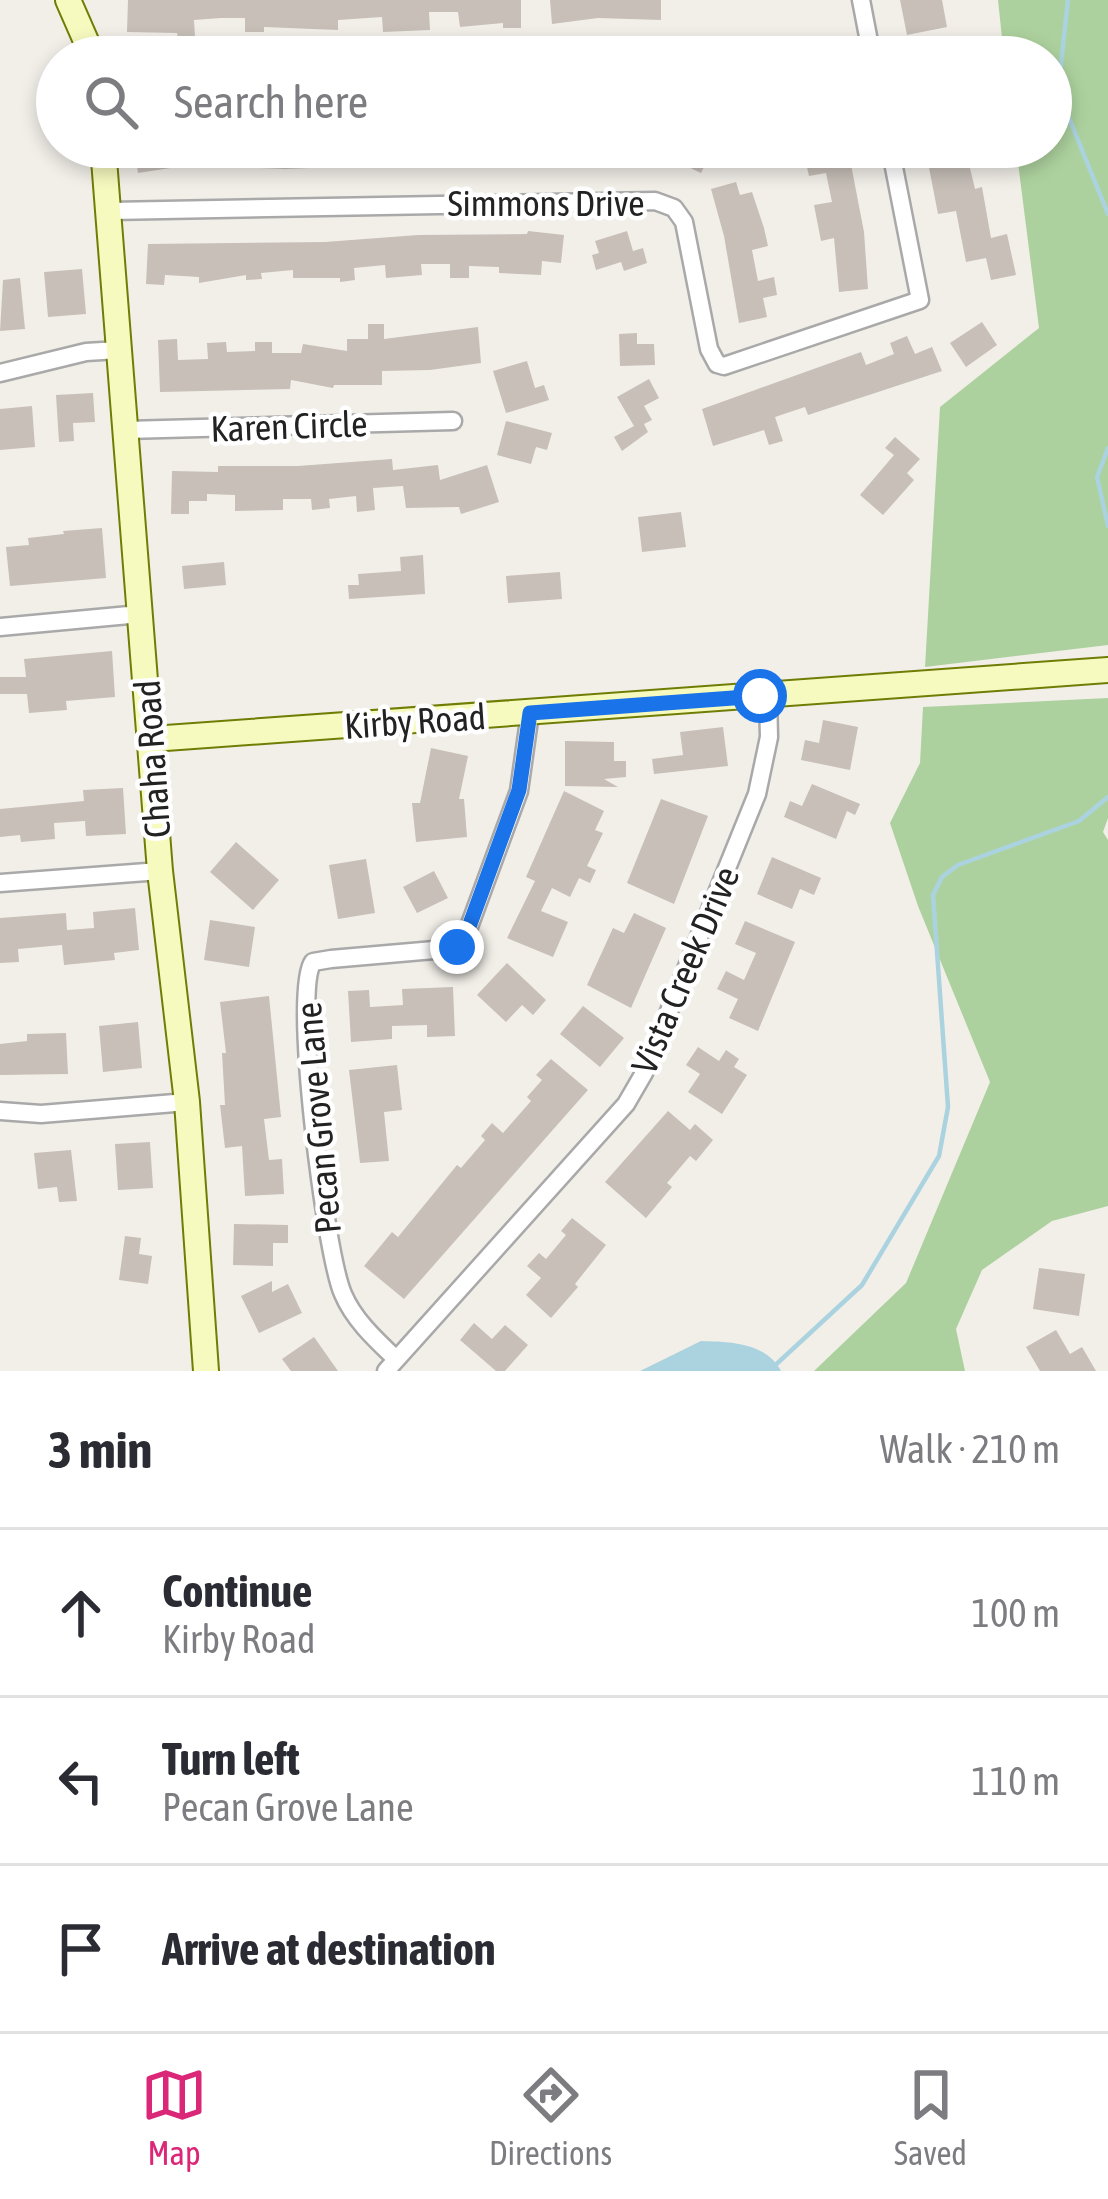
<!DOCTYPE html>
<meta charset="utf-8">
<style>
:root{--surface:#fff;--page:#f7f7f7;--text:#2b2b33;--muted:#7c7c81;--line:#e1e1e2;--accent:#db2777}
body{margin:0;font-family:"Asap Condensed",sans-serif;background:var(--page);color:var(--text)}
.stop{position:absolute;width:36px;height:36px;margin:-27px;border:9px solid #1a73e8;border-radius:50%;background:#fff}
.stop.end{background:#1a73e8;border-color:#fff;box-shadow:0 3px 12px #0008}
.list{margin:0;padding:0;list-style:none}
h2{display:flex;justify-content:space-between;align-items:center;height:156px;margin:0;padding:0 48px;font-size:51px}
h2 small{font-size:39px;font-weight:400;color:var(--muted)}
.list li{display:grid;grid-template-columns:78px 1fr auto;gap:36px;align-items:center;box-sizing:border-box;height:168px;padding:0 48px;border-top:3px solid var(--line)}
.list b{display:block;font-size:45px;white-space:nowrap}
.list p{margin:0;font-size:39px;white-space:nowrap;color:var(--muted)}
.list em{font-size:39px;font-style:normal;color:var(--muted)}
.icon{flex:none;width:66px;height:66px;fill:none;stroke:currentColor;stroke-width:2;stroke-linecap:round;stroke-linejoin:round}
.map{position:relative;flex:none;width:1108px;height:1371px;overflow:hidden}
.search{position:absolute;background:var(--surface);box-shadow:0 6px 18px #0003;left:36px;right:36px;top:36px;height:132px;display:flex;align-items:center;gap:30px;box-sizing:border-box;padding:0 42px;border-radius:66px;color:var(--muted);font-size:45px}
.sheet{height:660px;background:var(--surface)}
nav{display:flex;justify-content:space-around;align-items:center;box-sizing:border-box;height:168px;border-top:3px solid var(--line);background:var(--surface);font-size:33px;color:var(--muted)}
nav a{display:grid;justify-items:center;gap:6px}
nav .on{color:var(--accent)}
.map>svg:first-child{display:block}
.forest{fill:#add19e}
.water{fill:#aad3df}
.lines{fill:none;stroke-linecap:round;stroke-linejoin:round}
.stream{stroke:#aad3df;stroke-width:4.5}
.building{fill:#c7bfb8}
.street-casing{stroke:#a9a9a9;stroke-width:21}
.secondary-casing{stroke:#707d05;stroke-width:28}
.street{stroke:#fff;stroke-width:16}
.secondary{stroke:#f7fabf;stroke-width:24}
.route{stroke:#1a73e8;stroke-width:15}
.labels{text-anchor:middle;stroke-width:9;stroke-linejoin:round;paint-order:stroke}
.street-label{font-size:36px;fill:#222;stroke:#fff}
</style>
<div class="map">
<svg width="1108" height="1371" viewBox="0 0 1108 1371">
<rect width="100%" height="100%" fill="#f2efe9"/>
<!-- forest -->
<g class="forest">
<path d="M998,0H1108V645L925,667L940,407L1039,328L1016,147H1051V57H1004Z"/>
<path d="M1108,698V818L1103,832L1108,840V1206L1052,1221L982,1270L956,1329L965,1371H814L906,1283L990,1082L918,906L890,823L920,763L923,707Z"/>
</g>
<!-- water -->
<path class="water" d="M701,1341C729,1342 766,1342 781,1371H640Z"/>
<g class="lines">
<!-- stream -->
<g class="stream">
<path d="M1068,0L1058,91L1108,214"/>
<path d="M1108,448L1097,477L1108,526"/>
<path d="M769,1371L862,1285L939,1156L948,1107L933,895L942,877L958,865L1079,821L1108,797"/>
</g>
</g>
<!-- building -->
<g class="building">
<path d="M128,0H521V28H503V23L460,27L458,12H429L430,30L383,32L382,17L338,20V30L264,27V32H245V18H221L194,20L195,37L178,38L177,33L127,32Z"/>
<path d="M550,0H661V20L598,18L552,24Z"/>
<path d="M900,0H942L947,27L907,35Z"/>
<path d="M134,147H554V160L502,164L459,158V162L285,169L190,165L138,173Z"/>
<path d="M646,147H714L701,173Z"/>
<path d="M925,147H965L975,189L982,187L991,238L1007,234L1016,275L991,280L986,258L966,262L956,211L938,214Z"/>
<path d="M848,149L864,232L868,289L839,292L834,238L821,241L814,205L832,202L826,173L809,176L805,159Z"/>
<path d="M736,182L740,195L752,192L764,228L768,246L752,250L758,281L774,277L777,295L763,298L767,317L739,323L724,236L711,189Z"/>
<path d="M528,231L564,235L561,263L542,261L541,275L499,273V267L469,266V278H450V264H421L422,275L386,278L385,265L354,268L355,280L340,282V278H293V270L261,273L262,279L246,280V275L199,283V277L165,275L164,285L146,284L148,244L325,242L418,235L527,234Z"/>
<path d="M627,231L633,251L643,248L647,263L624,271L621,262L596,270L592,255L599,253L595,241Z"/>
<path d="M82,269L86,314L48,317L44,272Z"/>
<path d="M20,278L25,329L0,331L3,280Z"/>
<path d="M982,322L997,345L966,367L950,343Z"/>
<path d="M368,324H384V339L478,327L481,363L430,370L382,371V385H334L333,388L291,380L290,389L160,392L158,340L177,339L178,360L208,359L207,343L226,342L227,352L255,351V342H272V353H301L303,344L347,351V339H368Z"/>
<path d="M637,333V344H654L655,365L620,366L619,334Z"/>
<path d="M907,336L915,354L932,347L942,371L808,415L805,407L775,417L783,441L769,445L764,430L713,446L702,409L861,352L866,365L894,354L890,343Z"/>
<path d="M527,361L535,388L544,385L549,400L506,413L493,371Z"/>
<path d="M649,379L659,398L644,406L652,420L644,424L648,432L622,451L614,437L634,426L617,397Z"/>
<path d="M93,393L95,422L73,423L74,441L59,442L56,395Z"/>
<path d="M32,406L35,447L0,450V409Z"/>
<path d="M506,421L552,433L547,450L536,447L531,464L497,455Z"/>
<path d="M895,437L920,459L907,473L914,480L883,515L860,495L894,455L885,448Z"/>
<path d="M392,459L393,470L438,465L440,480L487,465L499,502L461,514L459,507L406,508L403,486L373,488L375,510L357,512L356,496L329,499L330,508L312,510L311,499H283V510L235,511V495L207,494V501H189V514H171L172,471L218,472V466H298Z"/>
<path d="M681,512L686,547L642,552L638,517Z"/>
<path d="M102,528L106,578L10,586L6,547L29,545L28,538L64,534L63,531Z"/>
<path d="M423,555L425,594L349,599L348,585H359L358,574L401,571L400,557Z"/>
<path d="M224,562L226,585L184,589L182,566Z"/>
<path d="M560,572L562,599L508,603L506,576Z"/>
<path d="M112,651L115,697L66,701L67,710L29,713L27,694H0V677H26L24,659Z"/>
<path d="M823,720L858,727L850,770L801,760L805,740L819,743Z"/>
<path d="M723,727L728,766L654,774L652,759L683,755L680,732Z"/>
<path d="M565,741L614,742V761H626V777L604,779L618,787L565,786Z"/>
<path d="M431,748L468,756L459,799H464L467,837L416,842L412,803H420Z"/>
<path d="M812,784L860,804L855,815L847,811L836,839L784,817L790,801L802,806Z"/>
<path d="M123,788L126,834L86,836L85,821L54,823L55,839L21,842L20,835L0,837V809L84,801L83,790Z"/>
<path d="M564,791L604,811L595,830L603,833L587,866L596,870L590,883L579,878L570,897L552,888L541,911L568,922L553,957L507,938L535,881L526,877Z"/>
<path d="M661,799L708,816L674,904L627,883Z"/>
<path d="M236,842L279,880L253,910L210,872Z"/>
<path d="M772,857L821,878L814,895L800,889L792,909L757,894Z"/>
<path d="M366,859L375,913L338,919L329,865Z"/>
<path d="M434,871L448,898L417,913L403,887Z"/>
<path d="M135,908L139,950L114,953L115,960L64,965L62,945L18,949L19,962L0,963V918L66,913L67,930L94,928L93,912Z"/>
<path d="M634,913L666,928L631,1008L587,985L613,928L624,933Z"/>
<path d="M210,920L255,927L249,967L204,960Z"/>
<path d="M745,921L795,942L758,1031L729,1018L738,999L717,989L726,971L744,980L756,953L735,944Z"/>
<path d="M507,963L546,1000L533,1015L522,1005L506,1022L477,995Z"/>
<path d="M453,987L455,1036L427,1037V1025L392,1026V1039L351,1042L348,991L369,990L370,1007L403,1005L402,989Z"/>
<path d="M269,996L281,1117L264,1119L269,1160L282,1159L284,1194L245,1196L242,1146L225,1148L220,1105H225L222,1053H226L220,1002Z"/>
<path d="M583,1006L624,1038L600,1067L560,1034Z"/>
<path d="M138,1022L142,1068L103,1072L99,1026Z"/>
<path d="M66,1033L68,1074L0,1075V1044L27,1041V1034Z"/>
<path d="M698,1047L719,1061L726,1050L739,1059L734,1067L747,1075L722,1114L688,1092L700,1074L686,1065Z"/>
<path d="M551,1059L588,1090L404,1299L364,1266L392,1232L398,1237L457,1165L461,1168L485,1140L481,1136L492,1123L503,1133L531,1101L527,1097L542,1080L536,1075Z"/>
<path d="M397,1065L402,1110L384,1112L389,1161L360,1163L349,1070Z"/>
<path d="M668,1111L690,1130L695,1124L713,1140L696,1161L690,1156L667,1183L672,1187L646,1218L605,1182Z"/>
<path d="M150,1142L153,1188L118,1190L115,1144Z"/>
<path d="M71,1150L77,1201L59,1202L57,1187L38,1189L34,1153Z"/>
<path d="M572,1218L606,1245L575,1284L578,1287L551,1318L526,1295L541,1278L527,1266L539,1253L546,1259L566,1235L561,1231Z"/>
<path d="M234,1224L288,1225V1243H273V1266L233,1265Z"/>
<path d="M125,1236L141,1238L139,1254L152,1256L148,1284L119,1280Z"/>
<path d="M1039,1268L1085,1274L1079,1316L1033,1309Z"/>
<path d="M272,1281V1292L288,1284L302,1313L259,1333L241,1296Z"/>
<path d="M474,1323L492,1339L505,1325L528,1345L505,1371H496L460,1340Z"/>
<path d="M1056,1330L1070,1354L1082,1347L1096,1371H1040L1026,1347Z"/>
<path d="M314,1337L338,1371H291L282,1359Z"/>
</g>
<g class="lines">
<defs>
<g id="street">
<path d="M861,0L872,57"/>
<path d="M111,211L655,201L674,208L684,222L709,349L717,364L724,366L920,300L890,147"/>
<path d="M0,373L86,352L119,350"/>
<path d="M126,430L453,421"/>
<path d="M0,627L140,614"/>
<path d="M0,883L160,871"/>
<path d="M0,1111L41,1114L187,1102"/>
<path d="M396,1359C376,1340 354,1320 343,1294C325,1253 292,991 313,962L331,959L457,948L466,935L519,791L530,713"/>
<path d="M386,1371L626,1104L644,1073L757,794L769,737L768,696"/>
</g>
<g id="secondary">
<path d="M68,0L93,57"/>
<path d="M103,147L160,871L187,1102L206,1371"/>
<path d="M152,739L1108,670"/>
</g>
</defs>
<!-- street casing -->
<use href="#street" class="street-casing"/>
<!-- secondary casing -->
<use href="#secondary" class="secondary-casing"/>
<!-- street -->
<use href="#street" class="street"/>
<!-- secondary -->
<use href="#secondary" class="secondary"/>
</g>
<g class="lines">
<!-- route -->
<path class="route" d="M457,947L466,935L519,790L530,713L760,696"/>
</g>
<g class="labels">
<!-- street labels -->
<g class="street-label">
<text x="546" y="216">Simmons Drive</text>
<text transform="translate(289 426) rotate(-2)" y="13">Karen Circle</text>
<text transform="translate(415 721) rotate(-4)" y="13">Kirby Road</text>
<text transform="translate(152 759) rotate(-94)" y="13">Chaha Road</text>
<text transform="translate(685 970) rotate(-67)" y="13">Vista Creek Drive</text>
<text transform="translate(318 1118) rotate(-95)" y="13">Pecan Grove Lane</text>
</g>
</g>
</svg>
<div class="stop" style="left:760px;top:696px"></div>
<div class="stop end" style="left:457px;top:947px"></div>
<div class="search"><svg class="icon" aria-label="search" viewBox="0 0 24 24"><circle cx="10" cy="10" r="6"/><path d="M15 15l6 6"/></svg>Search here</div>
</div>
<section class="sheet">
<h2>3 min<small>Walk · 210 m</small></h2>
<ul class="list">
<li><svg class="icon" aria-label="ahead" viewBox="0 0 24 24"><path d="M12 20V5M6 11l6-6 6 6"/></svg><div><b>Continue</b><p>Kirby Road</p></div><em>100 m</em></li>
<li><svg class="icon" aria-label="left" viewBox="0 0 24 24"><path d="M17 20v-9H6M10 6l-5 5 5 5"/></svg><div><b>Turn left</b><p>Pecan Grove Lane</p></div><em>110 m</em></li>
<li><svg class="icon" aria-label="arrive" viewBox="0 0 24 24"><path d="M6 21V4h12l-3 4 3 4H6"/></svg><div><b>Arrive at destination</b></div></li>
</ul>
</section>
<nav>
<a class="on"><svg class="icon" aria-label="map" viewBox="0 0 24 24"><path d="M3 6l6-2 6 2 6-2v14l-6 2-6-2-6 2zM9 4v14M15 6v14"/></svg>Map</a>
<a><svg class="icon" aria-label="directions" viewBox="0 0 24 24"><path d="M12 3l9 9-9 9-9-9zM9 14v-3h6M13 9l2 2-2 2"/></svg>Directions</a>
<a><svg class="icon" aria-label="saved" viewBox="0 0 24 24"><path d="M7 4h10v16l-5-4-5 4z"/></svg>Saved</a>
</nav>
